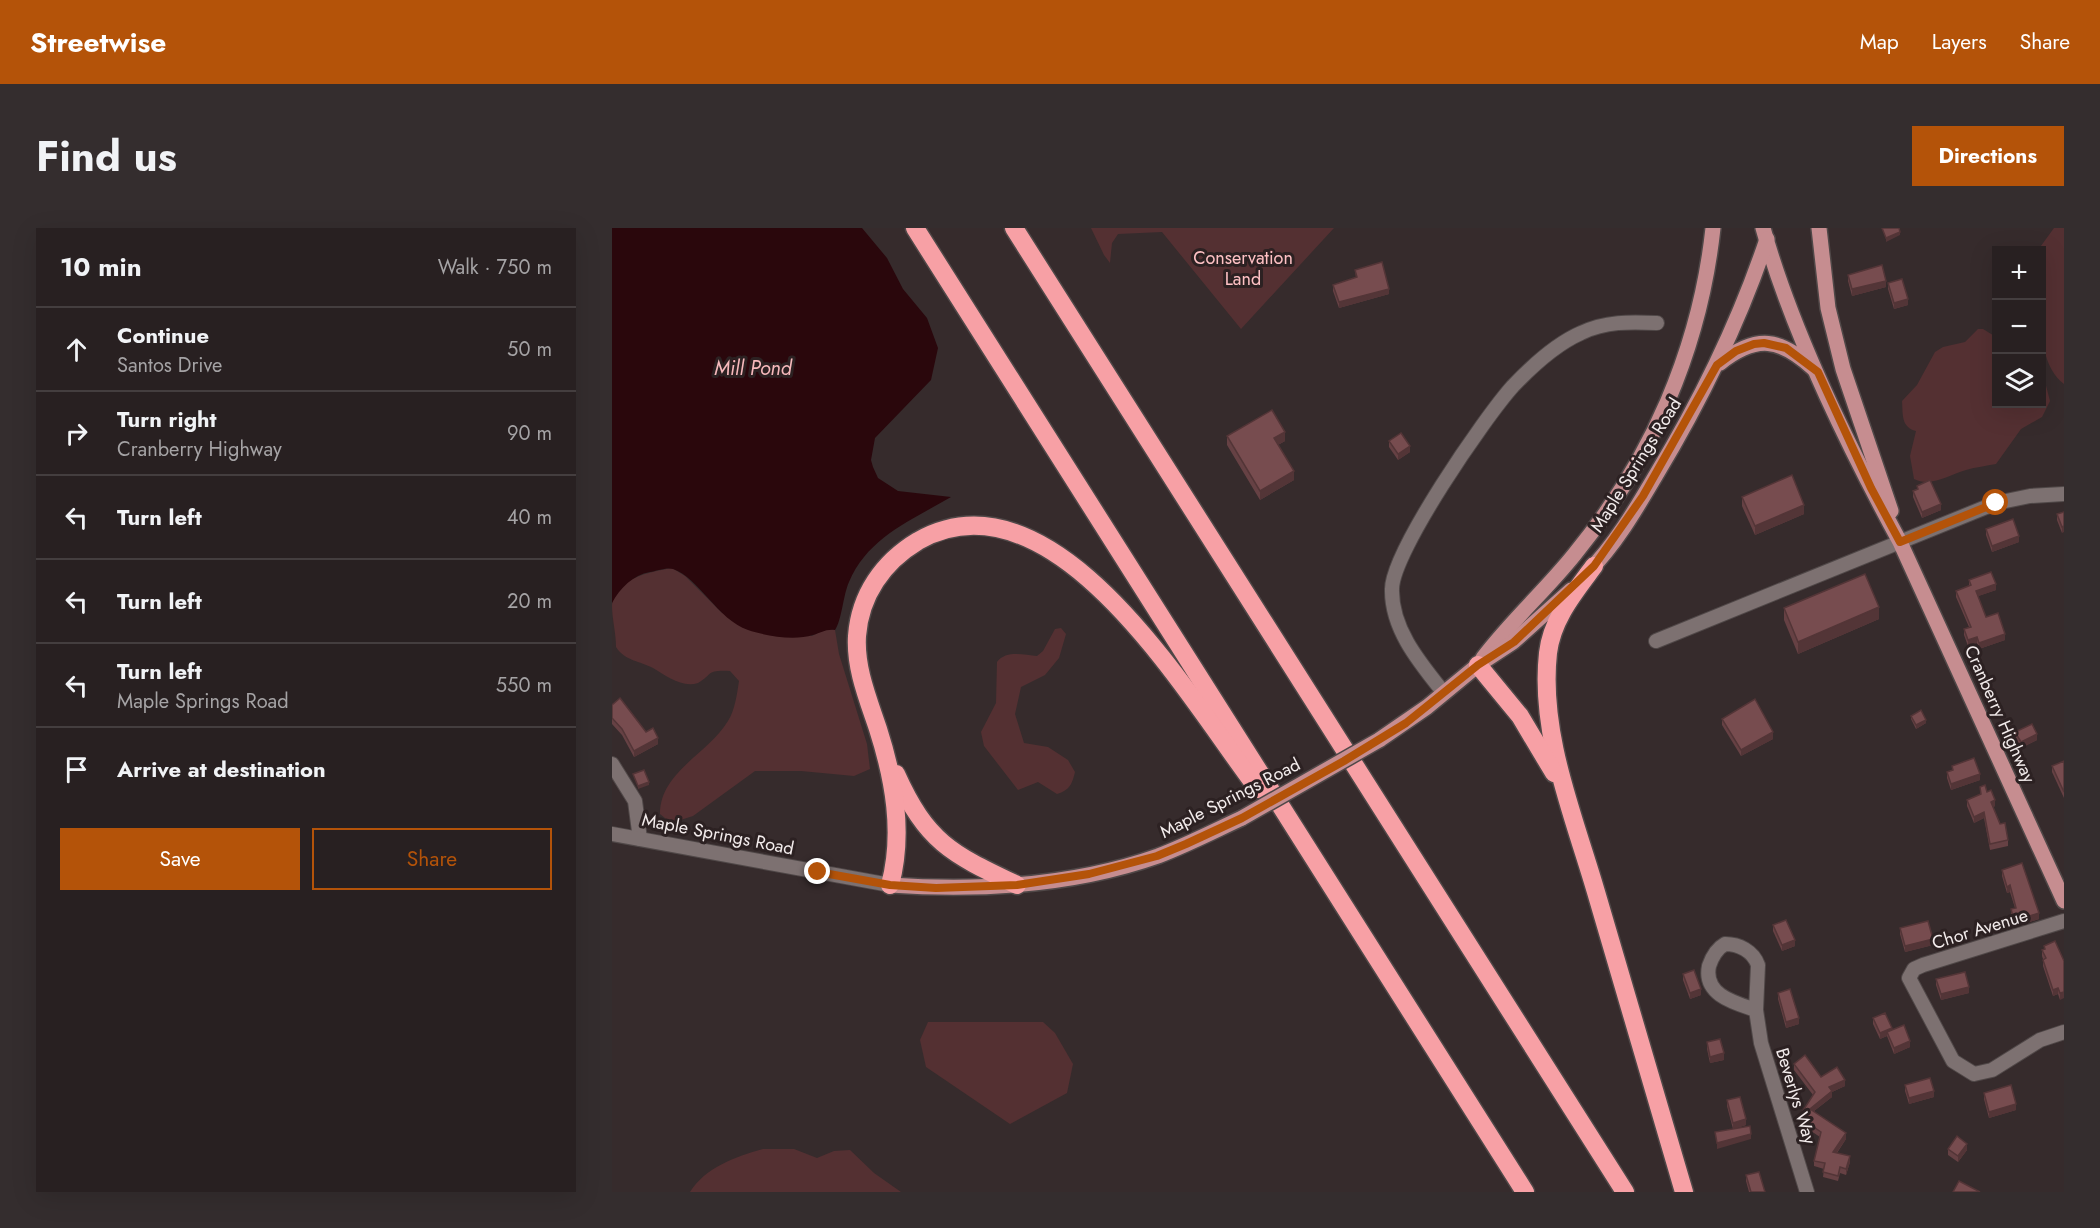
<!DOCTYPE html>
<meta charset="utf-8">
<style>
:root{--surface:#282021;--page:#342d2e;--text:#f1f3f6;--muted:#a5a3a5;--line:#443e3f;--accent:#b45309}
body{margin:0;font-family:Jost,sans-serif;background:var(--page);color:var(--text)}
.controls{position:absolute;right:18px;top:18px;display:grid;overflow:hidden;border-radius:0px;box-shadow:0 6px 24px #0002}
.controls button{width:54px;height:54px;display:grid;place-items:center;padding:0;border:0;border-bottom:2px solid var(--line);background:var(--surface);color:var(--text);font:30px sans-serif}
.stop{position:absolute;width:18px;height:18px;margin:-14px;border:4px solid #b45309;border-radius:50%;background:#fff}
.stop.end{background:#b45309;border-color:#fff;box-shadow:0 2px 6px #0008}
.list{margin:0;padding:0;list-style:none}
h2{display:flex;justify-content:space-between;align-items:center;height:78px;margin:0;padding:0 24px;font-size:26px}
h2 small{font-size:20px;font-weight:400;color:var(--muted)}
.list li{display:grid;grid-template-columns:39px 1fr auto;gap:18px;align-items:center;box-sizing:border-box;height:84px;padding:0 24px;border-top:2px solid var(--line)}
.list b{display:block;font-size:22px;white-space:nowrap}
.list p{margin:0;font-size:20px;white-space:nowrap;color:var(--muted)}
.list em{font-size:20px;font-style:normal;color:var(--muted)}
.actions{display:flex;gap:12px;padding:18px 24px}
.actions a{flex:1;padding:14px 0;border:2px solid var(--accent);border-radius:0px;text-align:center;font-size:21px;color:var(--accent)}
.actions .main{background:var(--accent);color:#fff}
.icon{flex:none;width:33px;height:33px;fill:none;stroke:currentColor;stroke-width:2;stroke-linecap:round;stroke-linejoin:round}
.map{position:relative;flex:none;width:1452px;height:964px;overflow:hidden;border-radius:0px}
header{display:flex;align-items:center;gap:36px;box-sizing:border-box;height:84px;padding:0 30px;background:var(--accent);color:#fff}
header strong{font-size:28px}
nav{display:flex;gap:33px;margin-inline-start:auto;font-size:21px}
.intro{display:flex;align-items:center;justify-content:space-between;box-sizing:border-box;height:144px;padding:0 36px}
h1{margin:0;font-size:42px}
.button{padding:15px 27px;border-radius:0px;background:var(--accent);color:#fff;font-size:21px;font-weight:700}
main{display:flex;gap:36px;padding:0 36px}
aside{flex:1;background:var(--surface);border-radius:0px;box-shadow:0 6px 24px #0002}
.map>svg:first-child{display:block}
.green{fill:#543032}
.water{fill:#2a070c}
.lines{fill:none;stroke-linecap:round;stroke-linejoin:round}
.street-casing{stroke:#504848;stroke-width:16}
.primary-casing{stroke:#504848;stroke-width:18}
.highway-casing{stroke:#504848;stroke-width:21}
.street{stroke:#7d7171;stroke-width:14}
.primary{stroke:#c68d90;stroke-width:15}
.highway{stroke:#f7a0a5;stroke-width:18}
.primary-bridge-casing{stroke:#504848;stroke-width:18;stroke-linecap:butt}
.primary-bridge{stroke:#c68d90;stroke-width:15}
.wall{fill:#664144}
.shaded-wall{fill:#533537}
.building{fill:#774c4f;stroke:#533537;stroke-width:1.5}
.route{stroke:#b45309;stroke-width:8}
.labels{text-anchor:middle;stroke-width:6;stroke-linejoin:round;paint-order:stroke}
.park-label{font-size:18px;fill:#fec1c4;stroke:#2c2122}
.street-label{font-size:18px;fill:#f3ecec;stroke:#2c2122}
.water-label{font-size:20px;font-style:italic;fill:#f7b9bc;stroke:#2c2122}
</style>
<header>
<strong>Streetwise</strong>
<nav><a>Map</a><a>Layers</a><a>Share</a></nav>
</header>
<div class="intro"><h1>Find us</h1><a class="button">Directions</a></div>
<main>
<aside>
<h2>10 min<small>Walk · 750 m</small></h2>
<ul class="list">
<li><svg class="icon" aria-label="ahead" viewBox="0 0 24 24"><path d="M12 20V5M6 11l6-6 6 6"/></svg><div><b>Continue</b><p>Santos Drive</p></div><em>50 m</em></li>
<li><svg class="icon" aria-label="right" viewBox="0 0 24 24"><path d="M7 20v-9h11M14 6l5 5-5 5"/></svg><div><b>Turn right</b><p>Cranberry Highway</p></div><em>90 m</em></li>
<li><svg class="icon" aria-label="left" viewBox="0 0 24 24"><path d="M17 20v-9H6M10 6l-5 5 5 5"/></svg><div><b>Turn left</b></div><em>40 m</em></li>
<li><svg class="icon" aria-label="left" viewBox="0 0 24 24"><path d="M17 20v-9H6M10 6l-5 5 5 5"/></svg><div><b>Turn left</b></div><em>20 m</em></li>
<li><svg class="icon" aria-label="left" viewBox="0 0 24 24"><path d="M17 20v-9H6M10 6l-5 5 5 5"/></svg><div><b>Turn left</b><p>Maple Springs Road</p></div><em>550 m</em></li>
<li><svg class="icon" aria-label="arrive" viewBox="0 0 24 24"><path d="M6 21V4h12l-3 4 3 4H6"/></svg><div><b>Arrive at destination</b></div></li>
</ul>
<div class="actions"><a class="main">Save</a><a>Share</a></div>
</aside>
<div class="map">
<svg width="1452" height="964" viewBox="0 0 1452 964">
<rect width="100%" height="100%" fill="#362b2c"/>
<!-- green -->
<g class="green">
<path d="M479,0H722L629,101L550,4L506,6L500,15L498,35L492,27Z"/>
<path d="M1442,0H1452V156C1419,131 1430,60 1430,22H1426Z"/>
<path d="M1366,101H1371L1384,109V176H1430V142L1438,173L1430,189L1409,201L1384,236C1374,238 1364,239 1354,242C1338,246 1319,260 1302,251L1298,228L1304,203C1289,199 1291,187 1290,173L1305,157L1323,124L1331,119L1353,114Z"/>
<path d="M60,340L73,348L110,385L200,408L214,401L223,402L227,426L255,516L258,541L242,548L189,543H143L81,588L59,595L48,586C48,544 96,526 116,493C123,482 125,466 127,453L118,443C93,442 102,446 86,455C70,460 54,448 41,440C28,433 13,433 4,419C4,405 0,391 0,377C3,350 38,344 60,340Z"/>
<path d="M449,400L454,406L447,430L433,447L409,459L403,486L412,515L436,519L456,532L463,544C460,556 458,562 445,566L426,554L406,562L372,518L369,504L384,475L385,434C394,422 412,427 425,428L431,423L443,401Z"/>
<path d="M316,794H431L443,805L461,836L455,865L398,896L314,839L308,812Z"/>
<path d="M151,921H182L205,930L222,923L238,922L262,945L289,964H78C94,939 123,929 151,921Z"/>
</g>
<!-- water -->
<path class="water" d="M0,0H250L275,30L291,61L315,90L326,120L319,152L263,210L259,232L261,239L266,250L286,263L339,269C300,292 256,309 237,354C231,367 230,392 223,402C213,401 209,405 201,407C182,413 154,408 136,402C106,392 86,349 61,341C55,339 44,343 38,344C21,347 8,360 0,375Z"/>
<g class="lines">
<defs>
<g id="street">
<path d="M1044,413L1384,275L1418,268L1452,266"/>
<path d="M832,465C808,435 779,401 780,361C780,324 873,189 901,158C920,138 944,116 969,105C994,93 1018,94 1045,95"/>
<path d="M0,536L23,573L28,611"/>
<path d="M0,606L278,657"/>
<path d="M1452,693L1311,737L1302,741L1297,750L1341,833L1362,846L1380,842L1428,812L1452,804"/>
<path d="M1144,782C1123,775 1091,767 1097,738C1100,729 1104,721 1113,716C1127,716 1141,723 1146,737L1144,782L1149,815L1195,964"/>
</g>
<g id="primary">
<path d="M1151,0C1180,104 1237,220 1288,314L1452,673"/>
<path d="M1207,0L1216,80L1231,141L1279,283"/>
<path d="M1108,135C1145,106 1168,110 1202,141"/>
<path d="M975,345C1003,317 1024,281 1044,247C1089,172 1127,95 1155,11"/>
<path d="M871,430C899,393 933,363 962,327C1039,233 1088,121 1101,0"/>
<path d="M767,512L815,479L866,437L901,414L959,362"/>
<path d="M278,657C367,663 461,658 546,628C575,617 602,603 630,590"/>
</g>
<g id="highway">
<path d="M303,0L913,964"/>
<path d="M402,0L1013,964"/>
<path d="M982,338C962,365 940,391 936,425C927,506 962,588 984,664C1013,764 1043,864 1072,964"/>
<path d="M866,437L908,488L942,545"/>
<path d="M284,546C315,615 340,626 405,657"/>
<path d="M278,657C292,605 282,551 266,501C256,471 243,440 245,408C248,367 271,334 306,313C443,235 579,474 646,561"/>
</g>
</defs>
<!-- street casing -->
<use href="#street" class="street-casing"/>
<!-- primary casing -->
<use href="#primary" class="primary-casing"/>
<!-- highway casing -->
<use href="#highway" class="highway-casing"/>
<!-- street -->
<use href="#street" class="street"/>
<!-- primary -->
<use href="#primary" class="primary"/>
<!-- highway -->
<use href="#highway" class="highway"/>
<defs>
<path id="primary-bridge" d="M630,590L767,512"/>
</defs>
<!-- primary-bridge casing -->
<use href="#primary-bridge" class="primary-bridge-casing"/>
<!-- primary-bridge -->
<use href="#primary-bridge" class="primary-bridge"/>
</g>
<!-- wall -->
<g class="wall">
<path d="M743,42L777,66L727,80L721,63V57L744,50Z"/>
<path d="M1236,47L1274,59L1240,68L1236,53Z"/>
<path d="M1276,55L1296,77L1282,81L1276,61Z"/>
<path d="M615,208L673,213L666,217L682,252L648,272L615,217Z"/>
<path d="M777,213L798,224L786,232L777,219Z"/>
<path d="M1305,258L1329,282L1310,290L1301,269V263L1305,262Z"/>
<path d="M1130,269L1192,286L1143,307L1130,278Z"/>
<path d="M1452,284L1450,305L1445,292V286Z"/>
<path d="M1374,301L1407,314L1380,324L1374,307Z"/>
<path d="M1357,352L1384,362L1366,368L1374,389L1393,412L1367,421L1365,415L1356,418L1352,407V401L1357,399L1344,369V363L1357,358Z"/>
<path d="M1172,380L1267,391L1186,426L1172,392Z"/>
<path d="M0,477L34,504L46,516L22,529L10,507L0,496Z"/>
<path d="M1299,488L1314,495L1304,501L1299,491Z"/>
<path d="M1110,491L1161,511L1129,528L1110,497Z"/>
<path d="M1403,504L1425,512L1409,520L1403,510Z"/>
<path d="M1452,533V570L1440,544V538Z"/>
<path d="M1340,538L1368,552L1339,562L1335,550V544L1340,542Z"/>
<path d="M1368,559L1375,564L1383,578L1381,579L1396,612V618L1378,622L1372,590L1362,595L1355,578V572L1368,567Z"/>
<path d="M1390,642L1427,691L1402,699L1399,687V681L1403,680L1398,664L1395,665L1390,648Z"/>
<path d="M1161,697L1183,718L1170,723L1161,703Z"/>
<path d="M1288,700L1321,717L1293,724L1288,706Z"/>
<path d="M1432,718L1452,733L1448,772L1446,766L1441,768L1431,738V731L1430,728V722L1432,721Z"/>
<path d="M1071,746L1089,767L1078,771L1071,752Z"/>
<path d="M1324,751L1357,765L1329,772L1324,757Z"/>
<path d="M1166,765L1187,796L1174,800L1166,771Z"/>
<path d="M1261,790L1280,802L1298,819L1282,826L1275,808L1268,811L1261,796Z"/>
<path d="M1095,814L1112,832L1098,835L1095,821Z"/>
<path d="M1182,836L1209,849L1233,858L1220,864V869L1202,883L1234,911L1225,925L1238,934L1234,947L1228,945L1226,953L1211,949L1212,941L1202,938V933L1208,909L1187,895V889L1201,867L1182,842Z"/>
<path d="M1293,857L1322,869L1297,876L1293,863Z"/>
<path d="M1372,865L1404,882L1377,890L1372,871Z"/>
<path d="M1115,872L1134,897L1121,901L1115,878Z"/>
<path d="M1336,921L1355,922L1346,934L1336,927Z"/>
<path d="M1134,947L1153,964H1137L1134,953Z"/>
</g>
<!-- shaded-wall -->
<g class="shaded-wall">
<path d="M1288,4V7L1274,14V10Z"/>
<path d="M1274,53V59L1240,68V61Z"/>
<path d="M777,61V66L727,80V74Z"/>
<path d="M1296,71V77L1282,81V75Z"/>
<path d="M673,204V213L662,219V210Z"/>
<path d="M798,218V224L786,232V226Z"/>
<path d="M682,243V252L648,272V263Z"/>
<path d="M1329,276V282L1310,290V284Z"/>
<path d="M1192,277V286L1143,307V298Z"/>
<path d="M1452,298V304L1450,305V299Z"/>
<path d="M1407,308V314L1380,324V318Z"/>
<path d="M1384,356V362L1364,369V363Z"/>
<path d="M1267,379V391L1186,426V414Z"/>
<path d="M1393,406V412L1367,421V415Z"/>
<path d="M1365,409V415L1356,418V412Z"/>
<path d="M1314,492V495L1304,501V497Z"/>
<path d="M1161,504V511L1129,528V522Z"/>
<path d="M1425,506V512L1409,520V514Z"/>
<path d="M46,510V516L22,529V523Z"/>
<path d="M1368,546V552L1339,562V556Z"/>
<path d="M37,554V557L26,561V558Z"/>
<path d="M1383,572V578L1379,580V574Z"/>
<path d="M1372,584V590L1362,595V589Z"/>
<path d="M1398,657V664L1395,665V659Z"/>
<path d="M1427,685V691L1402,699V693Z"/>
<path d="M1321,711V717L1293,724V718Z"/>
<path d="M1183,712V718L1170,723V717Z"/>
<path d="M1357,759V765L1329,772V766Z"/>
<path d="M1446,760V766L1441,768V762Z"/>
<path d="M1089,761V767L1078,771V765Z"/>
<path d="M1452,764V770L1448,772V765Z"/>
<path d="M1187,790V796L1174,800V794Z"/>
<path d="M1280,800V806L1275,804V808L1268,811V805Z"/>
<path d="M1298,813V819L1282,826V820Z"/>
<path d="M1112,825V832L1098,835V829Z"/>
<path d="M1233,852V858L1220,864V869L1198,886V881L1217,859Z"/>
<path d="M1322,863V869L1297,876V870Z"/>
<path d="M1404,876V882L1377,890V884Z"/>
<path d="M1134,891V897L1121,901V895Z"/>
<path d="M1234,905V911L1221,930V924Z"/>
<path d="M1139,906V911L1105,921V915Z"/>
<path d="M1355,916V922L1346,934V928Z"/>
<path d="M1238,928V934L1234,947V941Z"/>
</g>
<!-- building -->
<g class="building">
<path d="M1270,0H1287L1288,4L1274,10Z"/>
<path d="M770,34L777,61L727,74L721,57L745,49L743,42Z"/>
<path d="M1270,37L1274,53L1240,61L1236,47Z"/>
<path d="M1290,51L1296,71L1282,75L1276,55Z"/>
<path d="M660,182L673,204L662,210L682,243L648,263L615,208Z"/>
<path d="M789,205L798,218L786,226L777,213Z"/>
<path d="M1180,247L1192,277L1143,298L1130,269Z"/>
<path d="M1318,252L1329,276L1310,284L1301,263L1306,261L1305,258Z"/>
<path d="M1452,284V298L1450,299L1445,286Z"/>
<path d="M1401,291L1407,308L1380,318L1374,301Z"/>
<path d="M1379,344L1384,356L1364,363L1374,389L1386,385L1393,406L1367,415L1365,409L1356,412L1352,401L1359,399L1344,363L1359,357L1357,352Z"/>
<path d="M1253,346L1267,379L1186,414L1172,380Z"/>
<path d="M8,470L34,504L41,500L46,510L22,523L10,501L0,490V477Z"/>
<path d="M1143,471L1161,504L1129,522L1110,491Z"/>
<path d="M1309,482L1314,492L1304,497L1299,488Z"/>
<path d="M1420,496L1425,506L1409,514L1403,504Z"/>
<path d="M1362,530L1368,546L1339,556L1335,544L1341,542L1340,538Z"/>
<path d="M1452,533V564L1440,538Z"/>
<path d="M32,542L37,554L26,558L21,546Z"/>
<path d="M1373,557L1375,564L1379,562L1383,572L1379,574L1388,596L1393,595L1396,612L1378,616L1372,584L1362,589L1355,572L1369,566L1368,559Z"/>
<path d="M1410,635L1427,685L1402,693L1399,681L1404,680L1398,657L1395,659L1390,642Z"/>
<path d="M1174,692L1183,712L1170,717L1161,697Z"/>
<path d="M1316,693L1321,711L1293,718L1288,700Z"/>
<path d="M1443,713L1452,733V764L1448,765L1446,760L1441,762L1431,732L1434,730L1430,722L1433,721L1432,718Z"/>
<path d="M1082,742L1089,761L1078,765L1071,746Z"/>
<path d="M1353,744L1357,759L1329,766L1324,751Z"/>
<path d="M1178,761L1187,790L1174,794L1166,765Z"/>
<path d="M1273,785L1280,800L1268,805L1261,790Z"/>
<path d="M1292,797L1298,813L1282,820L1275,804Z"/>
<path d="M1108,811L1112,825L1098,829L1095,814Z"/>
<path d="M1193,827L1209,849L1225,839L1233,852L1217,859L1220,863L1198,881L1234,905L1221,924L1238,928L1234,941L1228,939L1226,948L1211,944L1213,935L1202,933L1209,904L1187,889L1203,864L1182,836Z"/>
<path d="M1318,850L1322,863L1297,870L1293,857Z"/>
<path d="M1399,857L1404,876L1377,884L1372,865Z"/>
<path d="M1128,869L1134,891L1121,895L1115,872Z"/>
<path d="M1138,898L1139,906L1105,915L1103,904Z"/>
<path d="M1345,908L1355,916L1346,928L1336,921Z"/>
<path d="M1147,944L1153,964H1139L1134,947Z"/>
<path d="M1347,953L1368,964H1341Z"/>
</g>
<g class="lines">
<!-- route -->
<path class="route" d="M206,644L278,657L324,660L405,657L477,646L545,628L574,616L630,590L732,533L794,495L866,437L902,414L982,338L1031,268L1105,137L1124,123L1142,116L1152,115L1174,120L1206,144L1259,260L1288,314L1384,275"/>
</g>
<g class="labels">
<!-- park labels -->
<g class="park-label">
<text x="631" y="36">Conservation<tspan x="631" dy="21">Land</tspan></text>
</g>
<!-- street labels -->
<g class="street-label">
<text transform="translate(1024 237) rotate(-58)" y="6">Maple Springs Road</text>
<text transform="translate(1388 486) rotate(66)" y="6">Cranberry Highway</text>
<text transform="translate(618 570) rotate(-27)" y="6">Maple Springs Road</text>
<text transform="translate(106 606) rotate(11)" y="6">Maple Springs Road</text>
<text transform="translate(1368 701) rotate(-17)" y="6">Chor Avenue</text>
<text transform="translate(1184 868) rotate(73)" y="6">Beverlys Way</text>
</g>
<!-- water labels -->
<g class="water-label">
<text x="141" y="147">Mill Pond</text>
</g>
</g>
</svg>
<div class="controls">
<button>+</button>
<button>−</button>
<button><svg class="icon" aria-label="layers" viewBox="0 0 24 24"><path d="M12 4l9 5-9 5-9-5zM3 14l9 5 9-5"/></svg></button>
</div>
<div class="stop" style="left:1384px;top:275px"></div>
<div class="stop end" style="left:206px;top:644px"></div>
</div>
</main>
